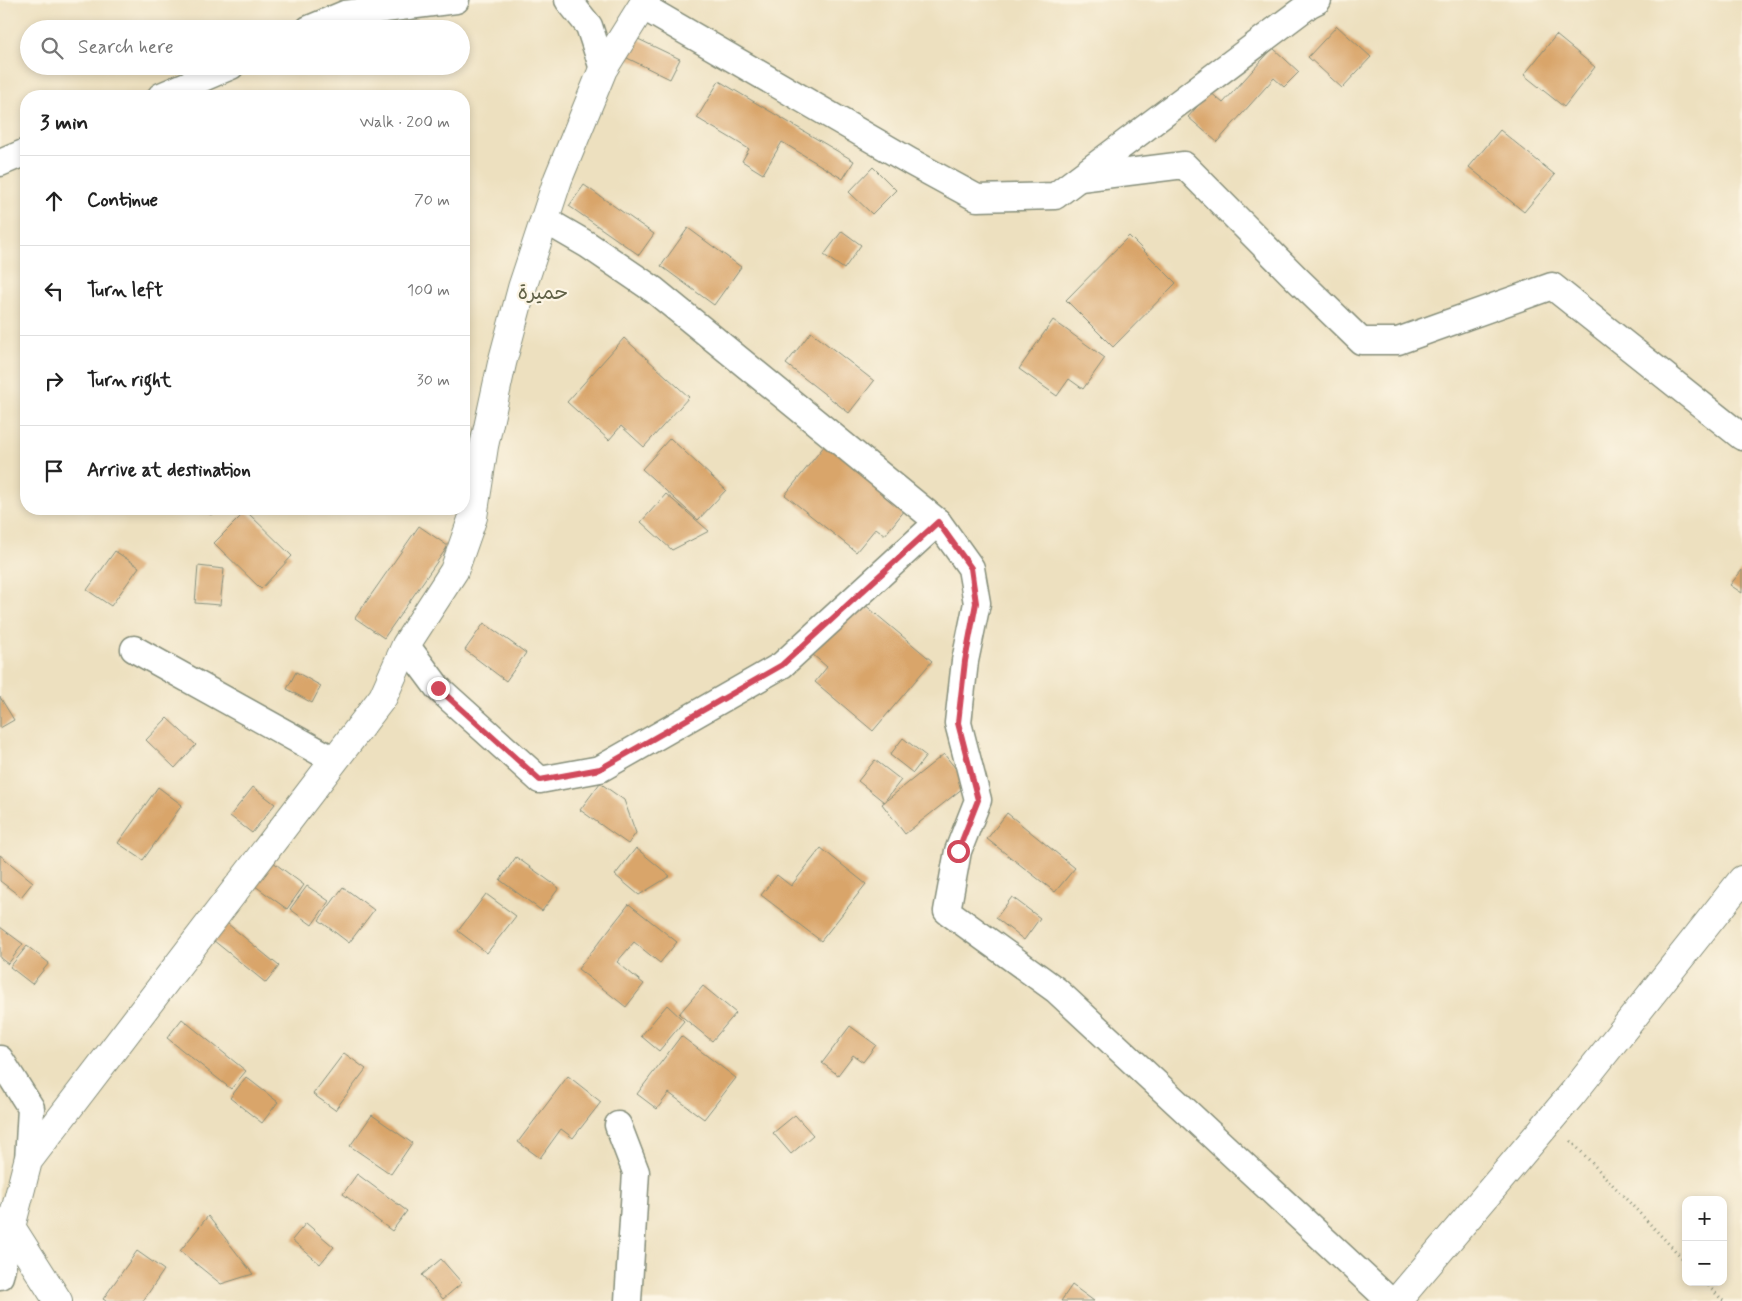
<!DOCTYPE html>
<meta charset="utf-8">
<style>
:root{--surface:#fff;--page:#f2f2f2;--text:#222;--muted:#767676;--line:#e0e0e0}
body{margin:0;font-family:Mynerve,"Playpen Sans Arabic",sans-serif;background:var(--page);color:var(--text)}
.controls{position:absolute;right:15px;bottom:15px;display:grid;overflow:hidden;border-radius:10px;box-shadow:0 2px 8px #0003}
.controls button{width:45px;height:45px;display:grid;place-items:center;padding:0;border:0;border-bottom:1px solid var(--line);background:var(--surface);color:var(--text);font:25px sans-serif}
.stop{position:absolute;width:15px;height:15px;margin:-11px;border:4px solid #d1495b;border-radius:50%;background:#fff}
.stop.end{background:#d1495b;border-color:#fff;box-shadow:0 1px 5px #0008}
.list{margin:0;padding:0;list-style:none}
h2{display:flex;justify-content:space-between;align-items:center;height:65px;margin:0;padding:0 20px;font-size:21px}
h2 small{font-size:16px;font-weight:400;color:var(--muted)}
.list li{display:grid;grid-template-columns:32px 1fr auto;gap:15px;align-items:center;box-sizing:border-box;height:90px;padding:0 20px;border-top:1px solid var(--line)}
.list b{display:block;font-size:19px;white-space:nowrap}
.list em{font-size:16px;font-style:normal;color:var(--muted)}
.icon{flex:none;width:28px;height:28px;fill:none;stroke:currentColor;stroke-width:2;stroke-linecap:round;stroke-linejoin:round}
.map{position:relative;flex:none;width:1742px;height:1301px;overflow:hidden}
.search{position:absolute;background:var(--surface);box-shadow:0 2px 8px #0003;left:20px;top:20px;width:450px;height:55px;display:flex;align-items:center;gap:12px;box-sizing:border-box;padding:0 18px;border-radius:28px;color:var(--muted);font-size:19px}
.panel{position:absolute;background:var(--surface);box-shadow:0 2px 8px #0003;left:20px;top:90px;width:450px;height:425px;border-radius:20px}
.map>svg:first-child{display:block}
.building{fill:#d9a56a}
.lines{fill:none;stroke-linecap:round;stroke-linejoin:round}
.minor-casing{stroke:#868e7a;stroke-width:29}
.tertiary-casing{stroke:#868e7a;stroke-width:30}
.path{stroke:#868e7a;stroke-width:3;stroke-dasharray:1 4;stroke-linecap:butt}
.minor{stroke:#fff;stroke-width:26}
.tertiary{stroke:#fff;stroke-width:28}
.route{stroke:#d1495b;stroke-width:6}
.labels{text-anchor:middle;stroke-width:4.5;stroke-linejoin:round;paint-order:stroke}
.quarter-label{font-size:20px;fill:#606147;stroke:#fcf5e5}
</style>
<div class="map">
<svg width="1742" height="1301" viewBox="0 0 1742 1301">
<rect width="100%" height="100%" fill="#fcf5e5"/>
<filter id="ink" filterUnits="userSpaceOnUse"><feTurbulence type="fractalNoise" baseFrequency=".02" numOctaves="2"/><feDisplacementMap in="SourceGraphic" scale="10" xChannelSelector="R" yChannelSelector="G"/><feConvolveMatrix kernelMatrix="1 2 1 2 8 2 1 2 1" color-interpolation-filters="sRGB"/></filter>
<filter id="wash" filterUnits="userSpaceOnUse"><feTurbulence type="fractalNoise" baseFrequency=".0096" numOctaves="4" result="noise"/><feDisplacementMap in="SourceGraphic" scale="20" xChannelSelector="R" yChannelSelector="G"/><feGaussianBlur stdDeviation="1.12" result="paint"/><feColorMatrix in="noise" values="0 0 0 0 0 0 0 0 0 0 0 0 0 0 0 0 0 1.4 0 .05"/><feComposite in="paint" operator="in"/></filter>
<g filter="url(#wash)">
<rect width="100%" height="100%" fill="#ede0bf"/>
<g id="blocks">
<!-- building -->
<g class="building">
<path d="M1337,26L1371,57L1342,88L1308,57Z"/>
<path d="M1556,35L1595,67L1564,107L1524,75Z"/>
<path d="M634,37L680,59L670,79L625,57Z"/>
<path d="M1273,48L1299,72L1284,87L1274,78L1217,142L1188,117L1210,92L1223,103Z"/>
<path d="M719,81L854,161L843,179L782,142L763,174L742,161L749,149L697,118Z"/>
<path d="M1500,130L1555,175L1524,212L1469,167Z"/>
<path d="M873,167L896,190L872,214L849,192Z"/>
<path d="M584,185L654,234L639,255L569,206Z"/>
<path d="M688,228L741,267L714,305L661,266Z"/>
<path d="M842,231L861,245L844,269L824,255Z"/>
<path d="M1129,236L1176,283L1113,347L1066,300Z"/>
<path d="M1053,320L1105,358L1083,389L1069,379L1057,396L1019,369Z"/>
<path d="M811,332L874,381L849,413L786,364Z"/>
<path d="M624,338L689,397L644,447L621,426L609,440L567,402Z"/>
<path d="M670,438L726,490L698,520L642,469Z"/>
<path d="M829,440L909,505L885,535L876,528L856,552L785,495Z"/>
<path d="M666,494L709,531L672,550L641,522Z"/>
<path d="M204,509H217L211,515Z"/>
<path d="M246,511L292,556L261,589L214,543Z"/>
<path d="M419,526L448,546L384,638L355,618Z"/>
<path d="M115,551L139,567L111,606L87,590Z"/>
<path d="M198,566L224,569L220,605L195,603Z"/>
<path d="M1742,570V593L1730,585Z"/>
<path d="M858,599L932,661L873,731L815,682L827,667L812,654Z"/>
<path d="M484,623L526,653L506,681L465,650Z"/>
<path d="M296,672L321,686L312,703L287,689Z"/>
<path d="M0,697L14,720L0,728Z"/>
<path d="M167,718L196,745L175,768L146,740Z"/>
<path d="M903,738L926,756L913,773L890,755Z"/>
<path d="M944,754L968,784L905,834L882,804Z"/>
<path d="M875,760L901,780L884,802L858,781Z"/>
<path d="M600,783L624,800L636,833L628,844L580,810Z"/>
<path d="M158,787L182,805L143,860L118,843Z"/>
<path d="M253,787L275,804L252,833L230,816Z"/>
<path d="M1007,813L1075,868L1055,892L987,839Z"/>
<path d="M636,848L670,876L639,895L615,875Z"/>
<path d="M821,848L866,884L821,941L761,895L777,875L791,886Z"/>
<path d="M0,855L33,882L21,897L0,881Z"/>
<path d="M516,857L559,888L542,911L500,880Z"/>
<path d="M269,859L304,885L287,909L251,883Z"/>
<path d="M307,886L329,901L312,925L290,909Z"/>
<path d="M343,887L374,910L349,943L319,920Z"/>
<path d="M486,894L516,916L487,953L458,931Z"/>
<path d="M1012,897L1040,918L1024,940L996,918Z"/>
<path d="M629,904L677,942L660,963L634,942L617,962L644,984L626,1007L578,969Z"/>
<path d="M222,919L279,966L266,983L208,936Z"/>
<path d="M0,927L23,944L8,964L0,958Z"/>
<path d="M27,946L49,963L32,984L10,967Z"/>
<path d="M703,986L736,1013L712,1041L679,1014Z"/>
<path d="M667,1005L684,1021L659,1051L641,1036Z"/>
<path d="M182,1019L246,1071L231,1089L167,1038Z"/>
<path d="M850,1026L876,1045L863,1062L853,1055L838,1075L822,1063Z"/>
<path d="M681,1036L736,1078L704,1119L669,1093L657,1109L637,1094Z"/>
<path d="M344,1053L366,1069L335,1110L313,1094Z"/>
<path d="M568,1076L601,1102L573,1138L561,1129L540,1158L518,1142Z"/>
<path d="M246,1077L278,1102L262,1123L230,1098Z"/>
<path d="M372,1115L412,1143L391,1174L350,1146Z"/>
<path d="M795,1115L813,1135L791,1154L773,1133Z"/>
<path d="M357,1174L407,1211L392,1231L343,1194Z"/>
<path d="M208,1216L253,1274L221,1284L180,1251Z"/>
<path d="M306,1223L334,1247L320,1264L292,1240Z"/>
<path d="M137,1251L164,1270L143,1301H106L103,1299Z"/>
<path d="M441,1259L462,1283L443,1299L422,1275Z"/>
<path d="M1072,1285L1094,1301H1061Z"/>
</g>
</g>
</g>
<g filter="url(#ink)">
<use href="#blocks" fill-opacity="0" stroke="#868e7a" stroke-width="1"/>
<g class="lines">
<defs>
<g id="minor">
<path d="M568,0L589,26L603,69"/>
<path d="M642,6L911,162L977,198L1055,196L1310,4L1318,0"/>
<path d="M309,29L345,14L456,0"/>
<path d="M161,96L231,66"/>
<path d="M0,163L26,152"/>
<path d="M1080,178L1184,165L1297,279L1361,341H1398L1552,286L1742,437"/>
<path d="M545,220L588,245L654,290L938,522L971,568L977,603L965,661L958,723L978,800L958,851L947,911L1056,990L1390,1301"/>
<path d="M406,645L438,688L540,780L600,769L782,665L938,522"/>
<path d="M134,649L334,760"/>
<path d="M0,1059L31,1108L28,1161"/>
<path d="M618,1125L636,1172L628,1301"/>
<path d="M0,1276L11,1227"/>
</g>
<g id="tertiary">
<path d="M58,1301L11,1227L28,1161L383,697L406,645L454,571L473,517L484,446L502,363L522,288L558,179L603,69L646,0"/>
<path d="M1397,1301L1573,1093L1742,880"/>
</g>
</defs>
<!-- minor casing -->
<use href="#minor" class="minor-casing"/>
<!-- tertiary casing -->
<use href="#tertiary" class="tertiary-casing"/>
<!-- path -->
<g class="path">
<path d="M1571,1141L1686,1262"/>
<path d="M1705,1282L1723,1301"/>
</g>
<!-- minor -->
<use href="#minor" class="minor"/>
<!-- tertiary -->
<use href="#tertiary" class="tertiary"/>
</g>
</g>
<g class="lines" filter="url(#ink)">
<!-- route -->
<path class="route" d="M438,688L540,780L600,769L782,665L938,522L971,568L976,603L965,661L958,723L978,800L958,851"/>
</g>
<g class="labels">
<!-- quarter labels -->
<g class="quarter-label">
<text x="543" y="299">حميرة</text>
</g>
</g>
</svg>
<div class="controls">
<button>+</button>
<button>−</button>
</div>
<div class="stop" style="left:958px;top:851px"></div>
<div class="stop end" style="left:438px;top:688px"></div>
<div class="search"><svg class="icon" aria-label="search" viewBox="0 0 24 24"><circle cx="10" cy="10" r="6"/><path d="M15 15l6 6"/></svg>Search here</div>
<section class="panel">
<h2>3 min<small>Walk · 200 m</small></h2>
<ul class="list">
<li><svg class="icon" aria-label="ahead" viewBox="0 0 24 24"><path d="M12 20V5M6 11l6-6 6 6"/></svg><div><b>Continue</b></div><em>70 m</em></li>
<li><svg class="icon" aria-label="left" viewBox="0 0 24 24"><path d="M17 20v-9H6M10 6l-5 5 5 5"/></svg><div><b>Turn left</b></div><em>100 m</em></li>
<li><svg class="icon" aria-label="right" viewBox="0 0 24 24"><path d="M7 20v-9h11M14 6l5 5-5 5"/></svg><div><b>Turn right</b></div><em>30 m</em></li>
<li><svg class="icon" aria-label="arrive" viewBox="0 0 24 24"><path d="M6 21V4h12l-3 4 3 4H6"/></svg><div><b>Arrive at destination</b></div></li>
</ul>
</section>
</div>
